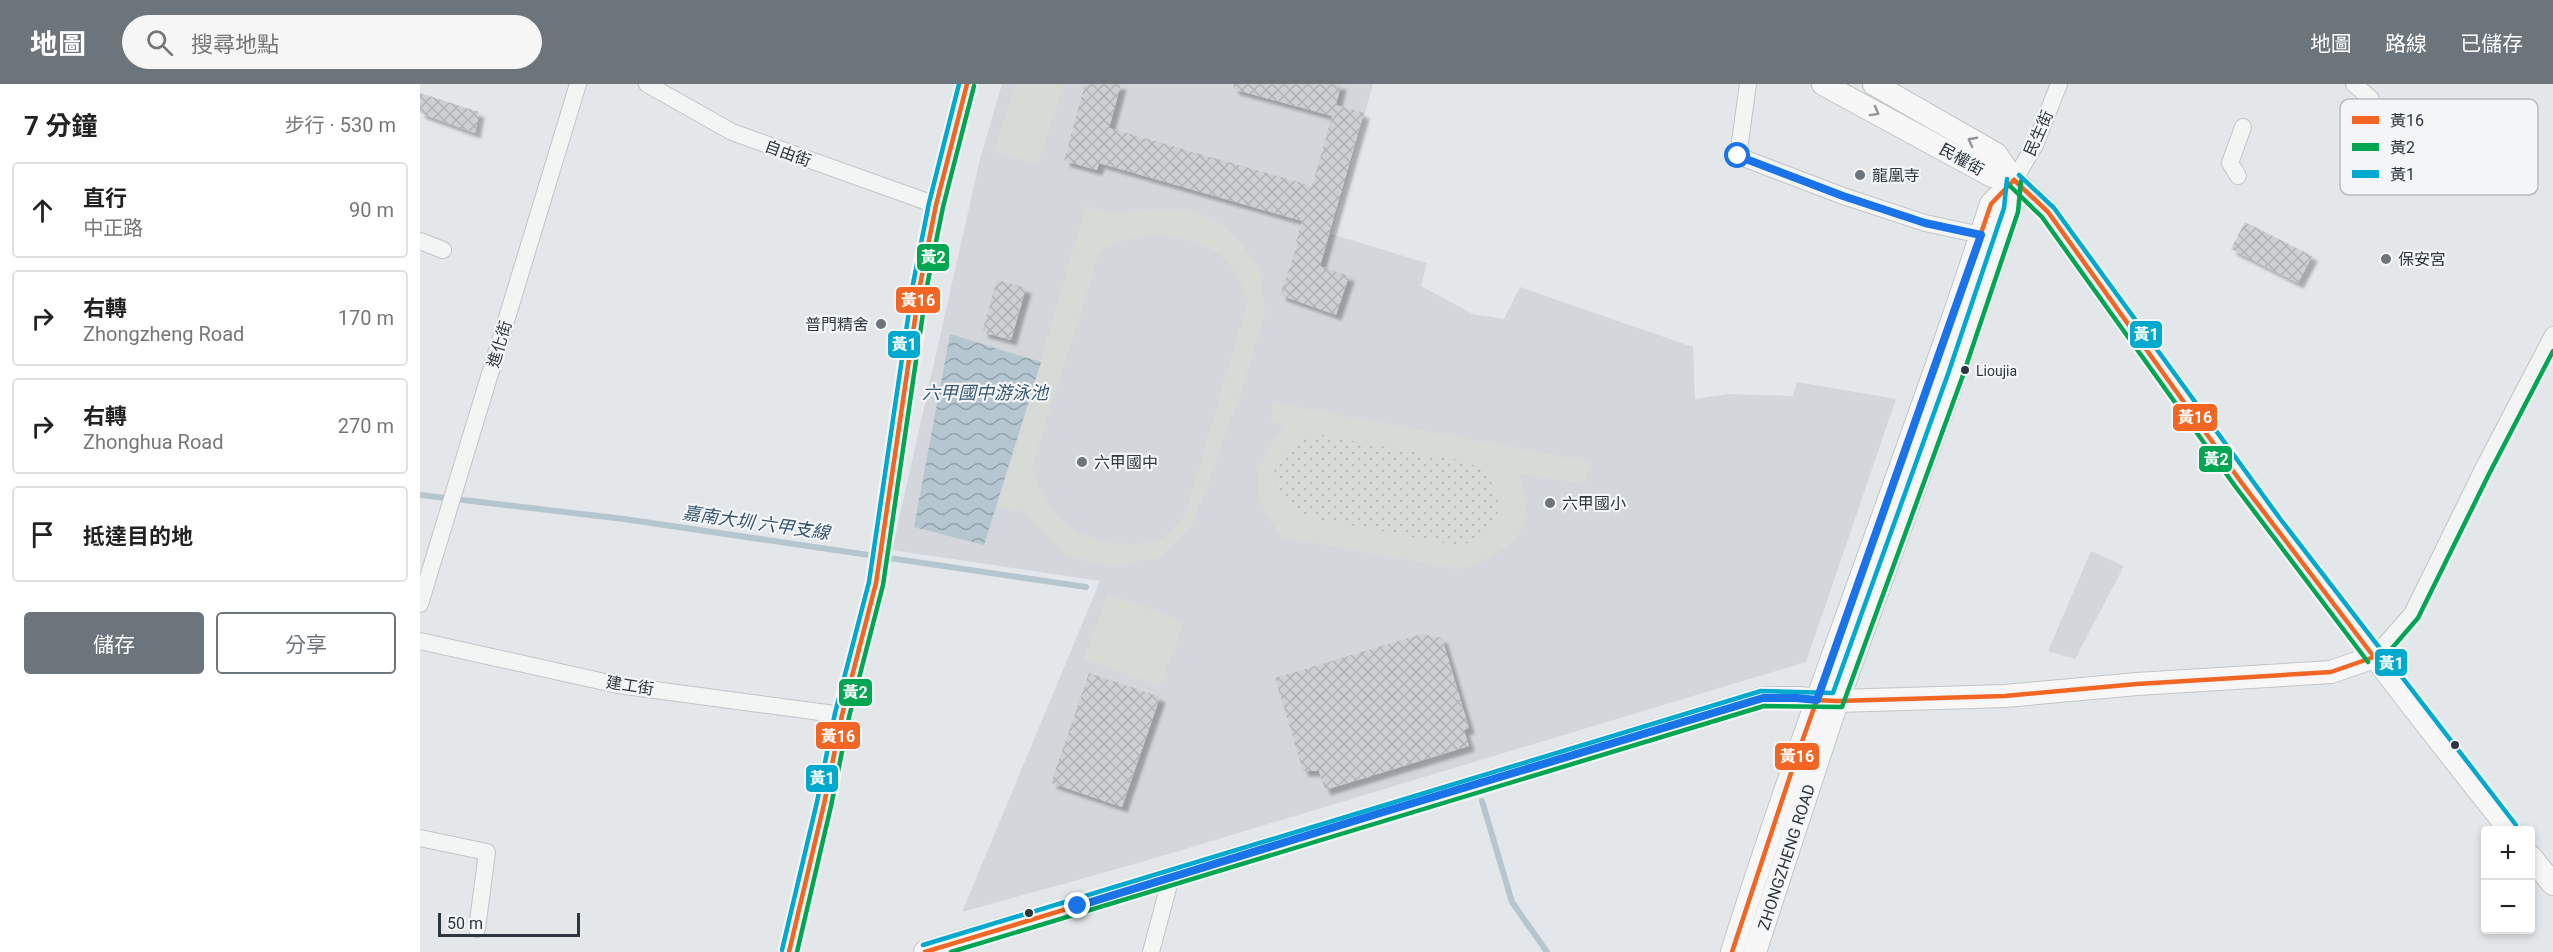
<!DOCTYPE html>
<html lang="zh-TW">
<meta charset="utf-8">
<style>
:root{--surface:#fff;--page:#f6f6f6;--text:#222;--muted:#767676;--line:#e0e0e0;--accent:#6c747c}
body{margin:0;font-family:Roboto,"Noto Sans TC",sans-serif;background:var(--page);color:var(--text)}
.controls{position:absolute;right:18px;bottom:18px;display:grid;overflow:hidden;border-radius:6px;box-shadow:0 3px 9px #0003}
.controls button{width:54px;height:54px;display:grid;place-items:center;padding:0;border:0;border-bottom:2px solid var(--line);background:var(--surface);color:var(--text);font:30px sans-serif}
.scale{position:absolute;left:18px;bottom:15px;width:142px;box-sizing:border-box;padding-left:6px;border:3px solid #2c3641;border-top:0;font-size:16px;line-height:21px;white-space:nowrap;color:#2c3641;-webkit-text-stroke:4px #f3f5f7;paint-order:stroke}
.stop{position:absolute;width:18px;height:18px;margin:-14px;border:4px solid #1a73e8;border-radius:50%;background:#fff}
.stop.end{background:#1a73e8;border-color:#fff;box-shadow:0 2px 6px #0008}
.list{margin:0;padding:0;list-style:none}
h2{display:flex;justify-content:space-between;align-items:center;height:78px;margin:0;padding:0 24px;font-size:26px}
h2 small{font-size:20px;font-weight:400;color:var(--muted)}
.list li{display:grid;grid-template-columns:39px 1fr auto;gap:18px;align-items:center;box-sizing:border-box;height:96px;margin:0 12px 12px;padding:0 12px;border:2px solid var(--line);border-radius:6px}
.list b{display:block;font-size:22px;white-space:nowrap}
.list p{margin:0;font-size:20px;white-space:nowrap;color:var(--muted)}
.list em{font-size:20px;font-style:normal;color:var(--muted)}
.actions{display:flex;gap:12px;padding:18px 24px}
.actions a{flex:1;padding:14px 0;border:2px solid var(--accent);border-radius:6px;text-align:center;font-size:21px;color:var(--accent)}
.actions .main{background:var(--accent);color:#fff}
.icon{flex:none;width:33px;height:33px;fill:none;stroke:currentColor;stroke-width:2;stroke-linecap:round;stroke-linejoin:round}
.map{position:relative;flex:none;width:2133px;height:868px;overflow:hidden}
header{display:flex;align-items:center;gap:36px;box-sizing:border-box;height:84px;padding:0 30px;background:var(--accent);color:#fff}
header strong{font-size:28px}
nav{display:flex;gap:33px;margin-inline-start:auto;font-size:21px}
.search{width:420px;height:54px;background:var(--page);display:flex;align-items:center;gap:15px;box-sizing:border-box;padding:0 21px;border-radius:33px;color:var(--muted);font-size:22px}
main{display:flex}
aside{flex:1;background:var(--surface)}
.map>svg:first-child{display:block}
.built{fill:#d3d7dc}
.grass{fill:url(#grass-dots)}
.garden{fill:#d6dcd5;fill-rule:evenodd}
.water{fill:url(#water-waves)}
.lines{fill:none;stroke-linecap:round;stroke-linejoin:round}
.stream{stroke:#b5c6d1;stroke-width:6}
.building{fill:url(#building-cross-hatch);filter:url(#shadow)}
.street-casing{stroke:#c2c5c7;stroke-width:18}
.secondary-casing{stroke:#c2c5c7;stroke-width:24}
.street{stroke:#f3f5f5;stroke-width:16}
.secondary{stroke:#f7f7f7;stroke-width:22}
.bus-1-casing{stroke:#f3f5f7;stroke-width:9}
.bus-2-casing{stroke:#f3f5f7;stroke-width:9}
.bus-3-casing{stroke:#f3f5f7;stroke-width:9}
.bus-1{stroke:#f26522;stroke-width:4.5}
.bus-2{stroke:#00a651;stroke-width:4.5}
.bus-3{stroke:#00a9ce;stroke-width:4.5}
.oneway{stroke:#92969c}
.route{stroke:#1a73e8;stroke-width:8}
.poi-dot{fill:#6c747c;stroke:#f3f5f7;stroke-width:2}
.bus-dot{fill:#2c3641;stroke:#f3f5f7;stroke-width:2}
.labels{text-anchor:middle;stroke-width:4.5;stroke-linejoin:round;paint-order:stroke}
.bus-label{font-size:14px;fill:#2c3641;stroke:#f3f5f7;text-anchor:start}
.street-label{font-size:16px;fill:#2c3641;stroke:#f3f5f7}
.poi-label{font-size:16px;fill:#2c3641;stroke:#f3f5f7;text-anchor:start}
.water-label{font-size:18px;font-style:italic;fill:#395972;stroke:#f3f5f7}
.key{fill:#f3f5f7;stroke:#b7bcc0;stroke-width:1.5}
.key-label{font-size:16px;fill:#2c3641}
.line-badge{stroke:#f3f5f7;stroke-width:2}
.badge-label{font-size:16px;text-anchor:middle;font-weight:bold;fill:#fff}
</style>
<header>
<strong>地圖</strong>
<div class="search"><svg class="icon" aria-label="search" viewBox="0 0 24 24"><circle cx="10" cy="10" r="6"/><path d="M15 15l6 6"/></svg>搜尋地點</div>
<nav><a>地圖</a><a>路線</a><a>已儲存</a></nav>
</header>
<main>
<aside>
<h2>7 分鐘<small>步行 · 530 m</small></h2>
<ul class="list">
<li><svg class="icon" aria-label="ahead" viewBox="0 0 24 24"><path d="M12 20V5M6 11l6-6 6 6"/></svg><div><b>直行</b><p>中正路</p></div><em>90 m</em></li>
<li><svg class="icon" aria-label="right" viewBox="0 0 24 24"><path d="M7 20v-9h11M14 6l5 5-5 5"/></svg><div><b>右轉</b><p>Zhongzheng Road</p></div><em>170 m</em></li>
<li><svg class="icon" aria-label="right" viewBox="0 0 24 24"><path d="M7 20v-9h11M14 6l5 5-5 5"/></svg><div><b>右轉</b><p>Zhonghua Road</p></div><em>270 m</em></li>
<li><svg class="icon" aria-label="arrive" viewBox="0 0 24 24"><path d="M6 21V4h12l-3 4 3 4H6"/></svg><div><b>抵達目的地</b></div></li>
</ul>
<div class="actions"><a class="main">儲存</a><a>分享</a></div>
</aside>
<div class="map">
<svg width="2133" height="868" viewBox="0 0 2133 868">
<defs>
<pattern id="grass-dots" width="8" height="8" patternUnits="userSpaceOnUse" patternTransform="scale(1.5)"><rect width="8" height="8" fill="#d6dcd5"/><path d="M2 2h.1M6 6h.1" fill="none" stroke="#b8bdb8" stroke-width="1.8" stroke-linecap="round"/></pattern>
<pattern id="water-waves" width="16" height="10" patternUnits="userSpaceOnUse" patternTransform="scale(1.5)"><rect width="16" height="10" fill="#b5c6d1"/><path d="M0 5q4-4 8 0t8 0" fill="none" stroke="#93a2ab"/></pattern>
<pattern id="building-cross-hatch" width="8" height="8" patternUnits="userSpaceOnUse" patternTransform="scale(1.5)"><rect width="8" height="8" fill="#cdcfd1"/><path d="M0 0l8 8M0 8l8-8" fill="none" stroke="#b0b2b5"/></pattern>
<filter id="shadow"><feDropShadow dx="5.5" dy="5.5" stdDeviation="1.5" flood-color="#0004"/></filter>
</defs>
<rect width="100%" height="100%" fill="#e4e7e9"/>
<!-- built -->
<g class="built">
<path d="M582,0H953L911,150L1007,179L1001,202L1053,230L1084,235L1100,203L1273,263L1275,315L1308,310L1373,312L1377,298L1476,315L1386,578L722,778L542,828L680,497L472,466L560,75Z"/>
<path d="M1671,467L1704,482L1655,575L1628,567Z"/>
</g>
<!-- grass -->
<path class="grass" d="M897,350L1044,377C1050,379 1057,382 1062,385C1068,391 1072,399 1075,406C1087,435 1066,453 1040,462L882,432C841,400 846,365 897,350Z"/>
<!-- garden -->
<g class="garden">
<path d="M595,0H643L618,80L575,67Z"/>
<path d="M666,123L695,131L723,126L749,125L778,129L802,141L821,160L839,185L845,228L822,304L772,441L740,473L693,482L648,472L604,428L578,422ZM730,150C779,153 814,166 828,217L766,429C759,438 750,451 740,456C728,461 715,460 703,460C653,458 624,428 612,382L680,166L697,158Z"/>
<path d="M854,319L1170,378L1164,400L1099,389C1102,403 1106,417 1105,431C1103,462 1063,477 1039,485L863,453C826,407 832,386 865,341L851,337ZM897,350L1045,377C1050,379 1057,382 1062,386C1068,391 1072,399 1075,406C1087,435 1066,454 1040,462L882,432C841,400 845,365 897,350Z"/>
<path d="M688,510L764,538L740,602L664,574Z"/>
</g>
<!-- water -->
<path class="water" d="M530,250L621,278L564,461L494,443Z"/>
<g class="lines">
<!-- stream -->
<g class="stream">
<path d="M0,411L204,435L666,503"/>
<path d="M1062,717L1092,818L1127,868"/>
</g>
</g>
<!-- building -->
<g class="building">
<path d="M665,0H701L689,44L892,102L912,32L813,5L814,0H921L916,21L944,29L900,182L929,192L916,231L860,211L878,159H876L882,137L679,79L677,86L644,77Z"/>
<path d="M0,9L59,28L55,49L0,29Z"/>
<path d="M1825,138L1892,172L1878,199L1811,165Z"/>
<path d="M577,196L606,204L591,256L562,248Z"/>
<path d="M1002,550L1022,554L1049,644L1044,646L1049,662L905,706L899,687H883L855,594Z"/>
<path d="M669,589L740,613L702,723L631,699Z"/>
</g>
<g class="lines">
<defs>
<g id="street">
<path d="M227,0L312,48L516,121"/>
<path d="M1328,0L1318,72L1423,112L1505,139L1561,151"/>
<path d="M1934,0L1951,15"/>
<path d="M1818,92L1810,79L1823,43"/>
<path d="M1594,96L1615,61L1639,0"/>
<path d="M0,157L23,166"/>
<path d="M0,520L158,0"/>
<path d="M0,557L198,601L422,631"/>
<path d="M1954,573L1992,530L2063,385L2133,251"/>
<path d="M0,754L67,768L57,845"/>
<path d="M369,868L404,720L422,631L456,499L500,201L516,121L547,0"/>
<path d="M731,868L751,793"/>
</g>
<g id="secondary">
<path d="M1403,0L1572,92L1594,96"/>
<path d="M1454,0L1576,70L1594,96L1628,128C1777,338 1929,545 2090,746"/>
<path d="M2110,772L2133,800"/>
<path d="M505,868L1343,614H1376L1418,617L1585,612L1717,600L1911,588L1954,573"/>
<path d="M1312,868C1391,616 1490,371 1571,120L1594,96"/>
<path d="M1335,868L1411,636L1535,292L1591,126L1594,96"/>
</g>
</defs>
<!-- street casing -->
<use href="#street" class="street-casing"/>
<!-- secondary casing -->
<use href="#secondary" class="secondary-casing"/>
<!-- street -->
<use href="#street" class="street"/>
<!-- secondary -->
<use href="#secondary" class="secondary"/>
<defs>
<g id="bus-1">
<path d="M1594,96L1628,128L1821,398L1954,573"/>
<path d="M369,868L404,720L422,631L456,499L500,201L516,121L547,0"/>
<path d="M505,868L1343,614L1418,617L1585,612L1717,600L1911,588L1954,573"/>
<path d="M1312,868L1374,680L1507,307L1571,120L1594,96"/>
</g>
<g id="bus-2">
<path d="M1589,101L1622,133L1815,402L1948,578"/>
<path d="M1960,578L1998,534L2070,388L2133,267"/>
<path d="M377,868L411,722L429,633L463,501L507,202L523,123L554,2"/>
<path d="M531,868L1344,622L1422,623L1542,294L1598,128L1601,97"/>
</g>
<g id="bus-3">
<path d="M1599,91L1634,124L1861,436L2096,741"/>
<path d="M503,861L1341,607L1413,609L1528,290L1584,124L1587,95"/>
<path d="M362,866L397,718L415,629L449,498L493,200L509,119L539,0"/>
</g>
</defs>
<!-- bus-1 casing -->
<use href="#bus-1" class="bus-1-casing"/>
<!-- bus-2 casing -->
<use href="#bus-2" class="bus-2-casing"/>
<!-- bus-3 casing -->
<use href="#bus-3" class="bus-3-casing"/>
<!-- bus-1 -->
<use href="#bus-1" class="bus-1"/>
<!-- bus-2 -->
<use href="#bus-2" class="bus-2"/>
<!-- bus-3 -->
<use href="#bus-3" class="bus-3"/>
</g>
<!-- one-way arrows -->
<defs><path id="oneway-chevron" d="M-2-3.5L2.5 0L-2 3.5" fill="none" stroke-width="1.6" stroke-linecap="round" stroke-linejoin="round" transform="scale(1.5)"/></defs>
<g class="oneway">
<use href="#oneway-chevron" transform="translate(1455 28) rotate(29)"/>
<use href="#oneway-chevron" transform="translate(1552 57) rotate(-152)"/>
</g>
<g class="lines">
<!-- route -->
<path class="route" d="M658,822L960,729L1343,614H1376L1397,616L1561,151L1505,139L1423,112L1318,72"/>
</g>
<!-- markers -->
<g class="poi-dot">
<circle cx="1440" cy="91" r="6"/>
<circle cx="1966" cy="175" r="6"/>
<circle cx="461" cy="240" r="6"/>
<circle cx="662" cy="378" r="6"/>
<circle cx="1130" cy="419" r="6"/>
</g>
<g class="bus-dot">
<circle cx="1545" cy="286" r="5"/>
<circle cx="2035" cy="661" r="5"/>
<circle cx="609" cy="829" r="5"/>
</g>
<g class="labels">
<!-- bus labels -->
<g class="bus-label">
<text x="1556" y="292">Lioujia</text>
</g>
<!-- street labels -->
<g class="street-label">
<text transform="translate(1618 49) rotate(-66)" y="6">民生街</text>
<text transform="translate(368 69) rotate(20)" y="6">自由街</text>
<text transform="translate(1542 75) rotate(29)" y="6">民權街</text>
<text transform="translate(79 260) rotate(-73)" y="6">進化街</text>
<text transform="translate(210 601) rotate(9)" y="6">建工街</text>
<text transform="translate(1366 773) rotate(-72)" y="6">ZHONGZHENG ROAD</text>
</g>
<!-- poi labels -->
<g class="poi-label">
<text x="1452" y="97">龍凰寺</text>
<text x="1978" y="181">保安宮</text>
<text x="449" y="246" text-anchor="end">普門精舍</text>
<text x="674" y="384">六甲國中</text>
<text x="1142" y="425">六甲國小</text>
</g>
<!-- water labels -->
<g class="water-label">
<text x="565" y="315">六甲國中游泳池</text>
<text transform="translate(336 439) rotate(8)" y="6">嘉南大圳 六甲支線</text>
</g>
</g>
<!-- legend -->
<rect x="1920" y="15" width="198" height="96" rx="9" class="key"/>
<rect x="1932" y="32" width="27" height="8" fill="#f26522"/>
<rect x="1932" y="59" width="27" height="8" fill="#00a651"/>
<rect x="1932" y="86" width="27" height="8" fill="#00a9ce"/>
<g class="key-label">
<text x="1970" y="42">黃16</text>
<text x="1970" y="69">黃2</text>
<text x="1970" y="96">黃1</text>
</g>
<g class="line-badge">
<rect x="496" y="159" width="34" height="29" rx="6" fill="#00a651"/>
<rect x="475" y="202" width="46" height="28" rx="6" fill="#f26522"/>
<rect x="1709" y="236" width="34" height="29" rx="6" fill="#00a9ce"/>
<rect x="467" y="246" width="34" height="29" rx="6" fill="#00a9ce"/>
<rect x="1752" y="319" width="46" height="29" rx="6" fill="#f26522"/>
<rect x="1778" y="361" width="35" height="28" rx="6" fill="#00a651"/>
<rect x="1954" y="564" width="34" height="29" rx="6" fill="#00a9ce"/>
<rect x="418" y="594" width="35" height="29" rx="6" fill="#00a651"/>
<rect x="395" y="637" width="46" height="29" rx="6" fill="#f26522"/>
<rect x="1354" y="658" width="46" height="29" rx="6" fill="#f26522"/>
<rect x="385" y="680" width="34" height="29" rx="6" fill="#00a9ce"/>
</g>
<g class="badge-label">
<text x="513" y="179">黃2</text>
<text x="498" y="222">黃16</text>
<text x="1726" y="256">黃1</text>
<text x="484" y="266">黃1</text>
<text x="1775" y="339">黃16</text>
<text x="1796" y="381">黃2</text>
<text x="1971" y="585">黃1</text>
<text x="435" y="614">黃2</text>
<text x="418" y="658">黃16</text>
<text x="1377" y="678">黃16</text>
<text x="402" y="700">黃1</text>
</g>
</svg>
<div class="controls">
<button>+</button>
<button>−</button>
</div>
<div class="scale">50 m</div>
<div class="stop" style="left:1318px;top:72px"></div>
<div class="stop end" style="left:658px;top:822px"></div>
</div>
</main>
